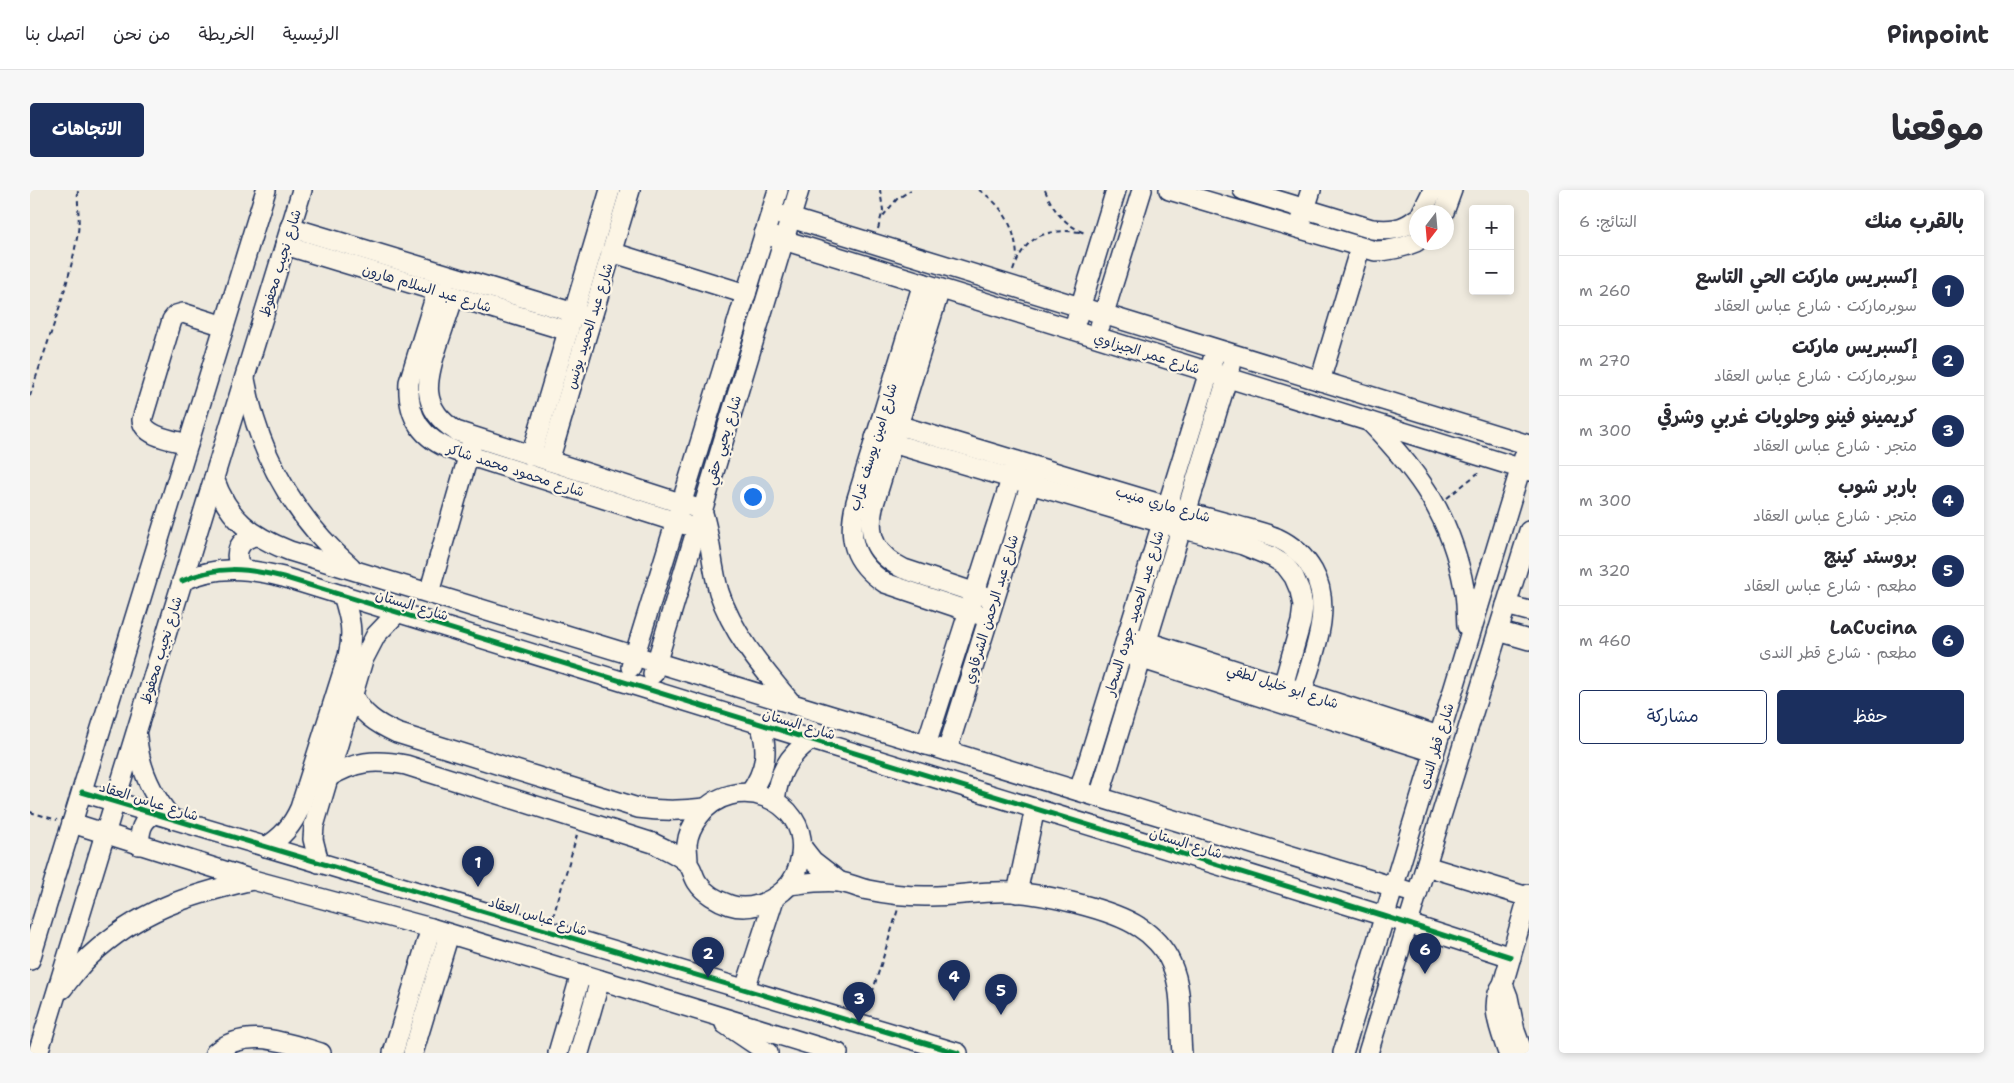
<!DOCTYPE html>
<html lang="ar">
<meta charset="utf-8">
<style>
:root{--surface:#fff;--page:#f7f7f7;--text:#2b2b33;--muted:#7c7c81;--line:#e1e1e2;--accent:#1b2f5e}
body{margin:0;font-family:"Shantell Sans","Playpen Sans Arabic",sans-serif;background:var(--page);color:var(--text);direction:rtl}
.controls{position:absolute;right:15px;top:15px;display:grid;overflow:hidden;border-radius:5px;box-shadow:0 2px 8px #0003}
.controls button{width:45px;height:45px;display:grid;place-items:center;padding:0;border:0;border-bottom:1px solid var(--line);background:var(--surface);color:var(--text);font:25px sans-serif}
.compass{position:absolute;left:1379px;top:15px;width:45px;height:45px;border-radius:50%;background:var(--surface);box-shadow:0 2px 8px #0003;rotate:196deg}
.you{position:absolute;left:722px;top:306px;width:18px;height:18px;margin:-12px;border:4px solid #fff;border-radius:50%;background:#1a73e8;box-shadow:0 0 0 8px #1a73e833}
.badge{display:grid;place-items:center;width:32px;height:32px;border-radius:50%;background:var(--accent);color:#fff;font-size:16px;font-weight:700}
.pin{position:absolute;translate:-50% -41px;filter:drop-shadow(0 1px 2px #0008)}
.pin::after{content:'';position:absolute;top:26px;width:18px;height:15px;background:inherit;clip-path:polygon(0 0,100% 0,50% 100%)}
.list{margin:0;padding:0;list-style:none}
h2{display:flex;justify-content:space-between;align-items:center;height:65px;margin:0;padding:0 20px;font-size:21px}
h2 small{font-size:16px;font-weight:400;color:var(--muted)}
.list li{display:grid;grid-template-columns:32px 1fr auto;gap:15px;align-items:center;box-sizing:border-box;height:70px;padding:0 20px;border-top:1px solid var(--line)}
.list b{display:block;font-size:19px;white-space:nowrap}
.list p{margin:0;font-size:16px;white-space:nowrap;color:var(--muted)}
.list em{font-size:16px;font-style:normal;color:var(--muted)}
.actions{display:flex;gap:10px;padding:15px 20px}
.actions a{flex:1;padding:11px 0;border:1px solid var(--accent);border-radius:5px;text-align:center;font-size:18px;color:var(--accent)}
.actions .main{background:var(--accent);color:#fff}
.map{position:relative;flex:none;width:1499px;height:863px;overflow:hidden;direction:ltr;border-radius:5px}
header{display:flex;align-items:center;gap:30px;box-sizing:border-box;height:70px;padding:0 25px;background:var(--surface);border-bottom:1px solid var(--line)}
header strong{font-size:24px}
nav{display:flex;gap:28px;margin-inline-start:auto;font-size:18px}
.intro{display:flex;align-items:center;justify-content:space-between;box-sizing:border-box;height:120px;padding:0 30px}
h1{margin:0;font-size:35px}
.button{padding:12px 22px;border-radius:5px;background:var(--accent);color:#fff;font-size:18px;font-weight:700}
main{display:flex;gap:30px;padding:0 30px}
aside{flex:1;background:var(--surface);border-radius:5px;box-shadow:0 2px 8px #0003}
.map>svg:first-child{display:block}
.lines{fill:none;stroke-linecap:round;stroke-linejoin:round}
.minor-casing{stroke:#1b2f5e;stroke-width:22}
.path{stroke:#1b2f5e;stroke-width:2;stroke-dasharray:5 4;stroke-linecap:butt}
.minor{stroke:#fcf5e5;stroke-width:19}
.cycleway-casing{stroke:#fcf5e5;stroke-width:8}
.cycleway{stroke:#00873e;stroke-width:5}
.labels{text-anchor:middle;stroke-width:4.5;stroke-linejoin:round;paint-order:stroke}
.street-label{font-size:14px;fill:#1b2f5e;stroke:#fcf5e5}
</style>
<header>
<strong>Pinpoint</strong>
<nav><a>الرئيسية</a><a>الخريطة</a><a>من نحن</a><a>اتصل بنا</a></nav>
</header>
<div class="intro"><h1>موقعنا</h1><a class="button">الاتجاهات</a></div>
<main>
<aside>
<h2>بالقرب منك<small>النتائج: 6</small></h2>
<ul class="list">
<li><span class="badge">1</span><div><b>إكسبريس ماركت الحي التاسع</b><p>سوبرماركت · شارع عباس العقاد</p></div><em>260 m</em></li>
<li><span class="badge">2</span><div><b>إكسبريس ماركت</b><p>سوبرماركت · شارع عباس العقاد</p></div><em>270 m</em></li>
<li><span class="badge">3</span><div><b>كريمينو فينو وحلويات غربي وشرقي</b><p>متجر · شارع عباس العقاد</p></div><em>300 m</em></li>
<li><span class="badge">4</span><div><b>باربر شوب</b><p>متجر · شارع عباس العقاد</p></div><em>300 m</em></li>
<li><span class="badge">5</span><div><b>بروستد كينج</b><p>مطعم · شارع عباس العقاد</p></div><em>320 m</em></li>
<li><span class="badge">6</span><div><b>LaCucina</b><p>مطعم · شارع قطر الندى</p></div><em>460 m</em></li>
</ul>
<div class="actions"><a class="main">حفظ</a><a>مشاركة</a></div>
</aside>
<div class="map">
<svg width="1499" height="863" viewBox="0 0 1499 863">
<rect width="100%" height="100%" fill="#eee9dd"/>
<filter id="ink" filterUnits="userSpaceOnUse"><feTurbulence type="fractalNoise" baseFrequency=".02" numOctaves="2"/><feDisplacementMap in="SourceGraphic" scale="10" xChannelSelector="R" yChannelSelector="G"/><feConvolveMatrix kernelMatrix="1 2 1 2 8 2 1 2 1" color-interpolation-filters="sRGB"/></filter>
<g filter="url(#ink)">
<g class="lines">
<defs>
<g id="minor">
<path d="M1139,0L1345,61C1360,61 1372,58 1386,52"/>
<path d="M1213,0L1342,39C1359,41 1373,40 1386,29"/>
<path d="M741,22L1499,255"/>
<path d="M1392,22L1403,0"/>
<path d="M1414,22L1422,0"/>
<path d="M1271,31L1281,0"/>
<path d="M260,37L561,128"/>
<path d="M734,44L1499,281"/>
<path d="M255,55L538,141"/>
<path d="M581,62L716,104"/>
<path d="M893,93L826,312C817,348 823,372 855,393L959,428"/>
<path d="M910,99L843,317C837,348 846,365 874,379L964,409"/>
<path d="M407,101L379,192C377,228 392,249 425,261L656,335"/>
<path d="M424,106C419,122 413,138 408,154C396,190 389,218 426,241L672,320C681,347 681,375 689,402C703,445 734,480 762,514"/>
<path d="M1047,128L1086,0"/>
<path d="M1070,136L1112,0"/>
<path d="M215,189C228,263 264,327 321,377"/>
<path d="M1290,191L1330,58"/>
<path d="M851,230C943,258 1035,285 1127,313C1152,321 1178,328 1204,335C1218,339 1233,342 1247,348C1262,355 1275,367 1283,381C1304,418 1283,465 1272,502"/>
<path d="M1340,232C1390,284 1421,326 1434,398C1437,411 1436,424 1437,436"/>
<path d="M845,248L1132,333L1213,355L1242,367L1255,375L1264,387L1270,401L1273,416L1271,432L1253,496"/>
<path d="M158,254C144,250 114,247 112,230L142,130L146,125L153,123L194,136"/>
<path d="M501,266L580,0"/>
<path d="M519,271L600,0"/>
<path d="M184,288C198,329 221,346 260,361L1387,704"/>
<path d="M212,379C202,364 209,349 226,346"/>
<path d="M152,391C188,375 216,378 253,387L1354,726L1481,767"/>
<path d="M399,403L442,253"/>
<path d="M1476,415L1499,421"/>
<path d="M1468,441L1499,450"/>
<path d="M1105,448L1409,546"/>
<path d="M1100,465L1404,562"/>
<path d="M601,477L748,0"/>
<path d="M623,484L769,0"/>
<path d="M322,503C331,524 347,534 367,543L608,618C631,621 652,621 675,618"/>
<path d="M107,547C109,578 122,605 142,629"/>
<path d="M896,555L985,277"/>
<path d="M917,561L1004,283"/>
<path d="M297,588C325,571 344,569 376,575L623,653C634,659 647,663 656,672C662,676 663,686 667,692C674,703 688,711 700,715C719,721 739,713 753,701C764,692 769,679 771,665C779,608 703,581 669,626C663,634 658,644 657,654C657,660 658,666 658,673"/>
<path d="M1049,601L1183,169"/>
<path d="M52,602L928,863"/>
<path d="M720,603C736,580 739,560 730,534"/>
<path d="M1069,607L1201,176"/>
<path d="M745,611C748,584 758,566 780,550"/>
<path d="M42,633L223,690L401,738L808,863"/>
<path d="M109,655C110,641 111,631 124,624"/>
<path d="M236,657C252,647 262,636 270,618L318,466C324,442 320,428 313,405"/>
<path d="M772,657L783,671L810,692"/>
<path d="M289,673L283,649L284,636L333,470L346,445L368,422"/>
<path d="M1396,676L1498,707"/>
<path d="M760,695C776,693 792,690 809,692C819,693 828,698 838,700C857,704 876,706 895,706C924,707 952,700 982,702C1014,704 1082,719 1109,737C1122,745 1135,759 1141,773C1154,802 1149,833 1152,863"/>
<path d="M987,703L1005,618"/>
<path d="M0,770L236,0"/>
<path d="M1473,794L1478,807L1485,841L1493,863"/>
<path d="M32,799C41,788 49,776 60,766C109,720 159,705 222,690"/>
<path d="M715,799L744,709"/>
<path d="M695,834L738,863"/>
<path d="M8,863L272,0"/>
<path d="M185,863C216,836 257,853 291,863"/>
<path d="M363,863L401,738"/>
<path d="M383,863L419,744"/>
<path d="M528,863L551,784"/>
<path d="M549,863L570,790"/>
<path d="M1313,863L1494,267"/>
<path d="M1338,863L1499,341"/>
<path d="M1478,863C1471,842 1458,814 1473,794L1499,704"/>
</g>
</defs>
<!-- minor casing -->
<use href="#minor" class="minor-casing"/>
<!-- path -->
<g class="path">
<path d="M949,0C974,16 986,39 987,68"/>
<path d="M1015,0C1023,21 1036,36 1057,44"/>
<path d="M853,26L867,9L881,0"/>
<path d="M848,39L853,20L850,0"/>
<path d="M983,81C994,47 1015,38 1050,42"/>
<path d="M0,206C17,152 39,98 48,42C50,28 47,14 48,0"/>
<path d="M1417,308L1448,283"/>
<path d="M0,622L27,630"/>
<path d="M523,727L547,645"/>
<path d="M837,820L868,719"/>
</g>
<!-- minor -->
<use href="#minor" class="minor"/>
<defs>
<g id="cycleway">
<path d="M152,391C188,375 216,378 253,387L1354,726L1481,767"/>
<path d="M52,602L928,863"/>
</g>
</defs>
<!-- cycleway casing -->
<use href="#cycleway" class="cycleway-casing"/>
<!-- cycleway -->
<use href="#cycleway" class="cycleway"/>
</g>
</g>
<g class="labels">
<!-- street labels -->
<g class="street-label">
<text transform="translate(250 73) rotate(-73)" y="5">شارع نجيب محفوظ</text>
<text transform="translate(397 98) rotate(17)" y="5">شارع عبد السلام هارون</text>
<text transform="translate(559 136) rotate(-73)" y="5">شارع عبد الحميد يونس</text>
<text transform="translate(1117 163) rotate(17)" y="5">شارع عمر الجيزاوي</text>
<text transform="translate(693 250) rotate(-73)" y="5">شارع يحيي حقي</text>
<text transform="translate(843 257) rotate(-73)" y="5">شارع امين يوسف غراب</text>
<text transform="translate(486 280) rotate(18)" y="5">شارع محمود محمد شاكر</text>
<text transform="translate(1133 314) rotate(16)" y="5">شارع ماري منيب</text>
<text transform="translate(382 415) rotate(17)" y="5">شارع البستان</text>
<text transform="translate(961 419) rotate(-73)" y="5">شارع عبد الرحمن الشرقاوي</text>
<text transform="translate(1104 423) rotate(-73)" y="5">شارع عبد الحميد جوده السحار</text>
<text transform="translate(131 460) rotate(-73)" y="5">شارع نجيب محفوظ</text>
<text transform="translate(1253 496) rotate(18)" y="5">شارع ابو خليل لطفي</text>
<text transform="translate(769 534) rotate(17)" y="5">شارع البستان</text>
<text transform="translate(1406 556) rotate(-73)" y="5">شارع قطر الندى</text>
<text transform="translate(119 611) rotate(17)" y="5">شارع عباس العقاد</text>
<text transform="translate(1156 653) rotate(17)" y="5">شارع البستان</text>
<text transform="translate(508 726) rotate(17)" y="5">شارع عباس العقاد</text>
</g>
</g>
</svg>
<div class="controls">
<button>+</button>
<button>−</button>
</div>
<svg class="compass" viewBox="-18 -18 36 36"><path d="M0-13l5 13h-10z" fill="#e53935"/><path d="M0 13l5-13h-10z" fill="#7c7c81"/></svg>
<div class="you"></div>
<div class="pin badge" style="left:448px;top:697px">1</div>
<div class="pin badge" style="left:678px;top:788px">2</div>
<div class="pin badge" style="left:829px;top:833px">3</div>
<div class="pin badge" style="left:924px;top:811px">4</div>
<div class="pin badge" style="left:971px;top:825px">5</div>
<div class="pin badge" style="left:1395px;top:784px">6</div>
</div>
</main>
